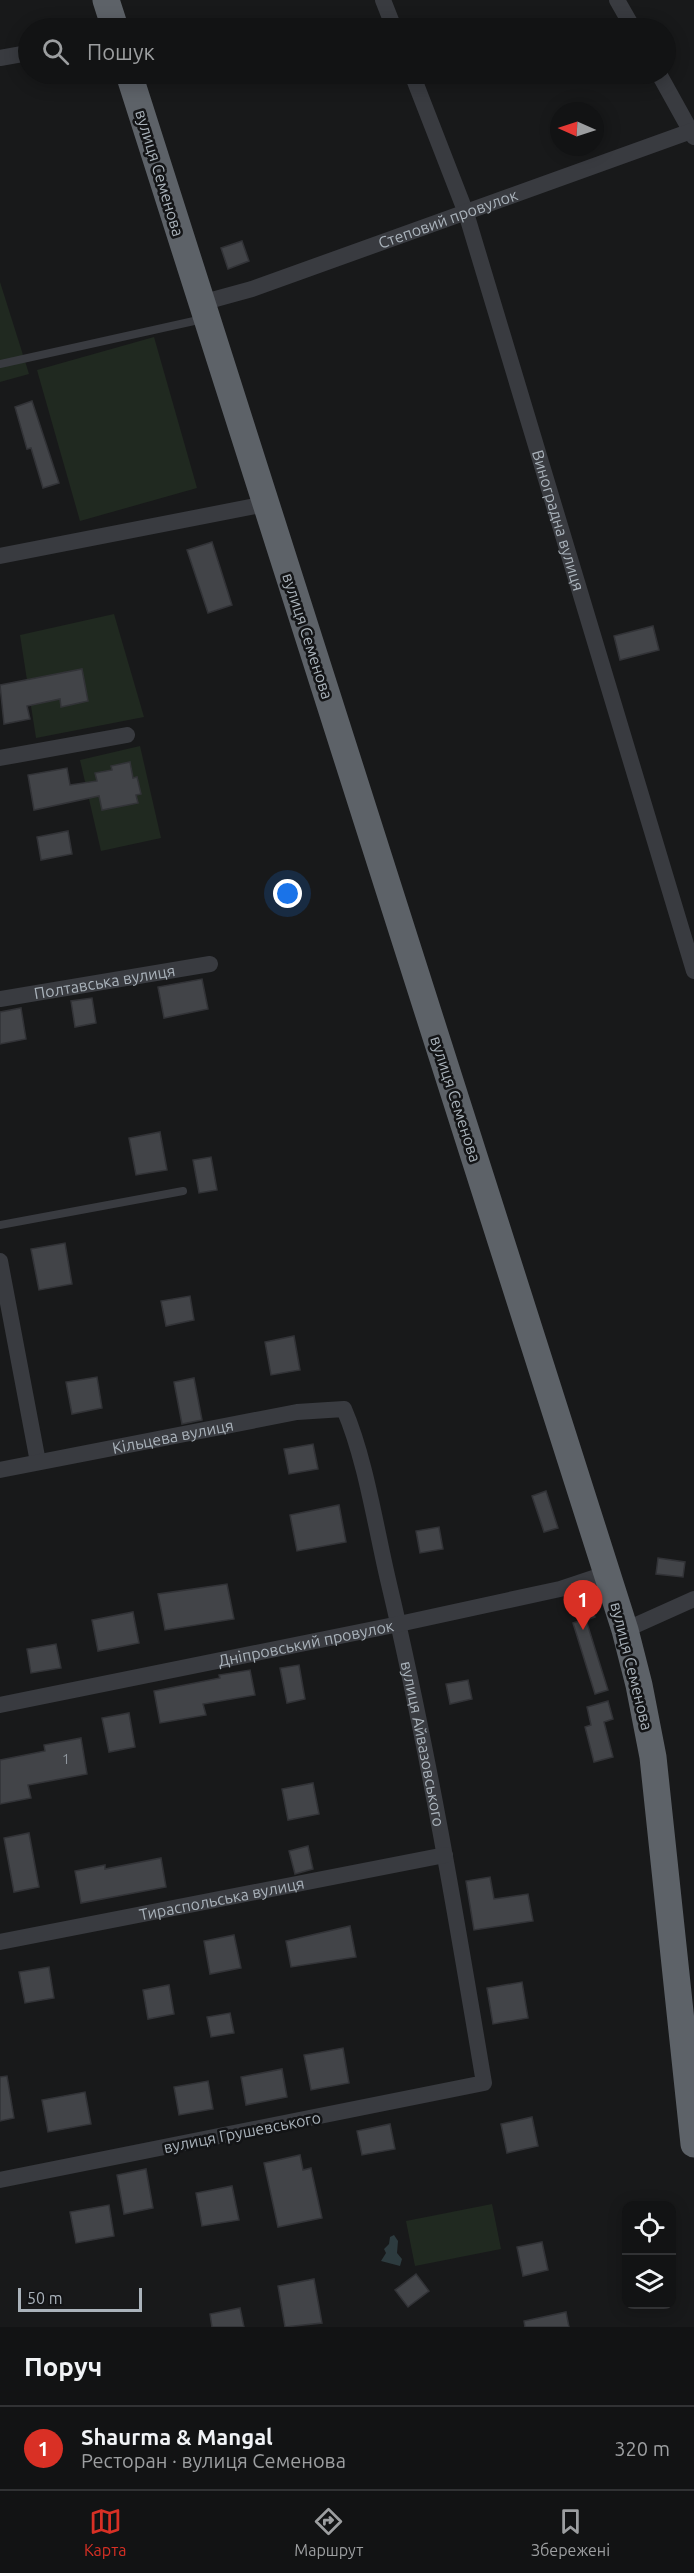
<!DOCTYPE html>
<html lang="uk">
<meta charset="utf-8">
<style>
:root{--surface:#121314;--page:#1b1c1d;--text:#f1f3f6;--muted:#9c9ea0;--line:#313234;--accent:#d93025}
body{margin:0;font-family:Ubuntu,sans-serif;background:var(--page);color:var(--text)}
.controls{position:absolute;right:18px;bottom:18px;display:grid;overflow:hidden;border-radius:12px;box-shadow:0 3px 15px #0003}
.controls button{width:54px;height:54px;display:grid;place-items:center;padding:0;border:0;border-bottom:2px solid var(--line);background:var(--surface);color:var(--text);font:30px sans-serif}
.compass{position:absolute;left:550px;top:102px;width:54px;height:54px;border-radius:50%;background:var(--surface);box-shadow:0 3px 15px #0003;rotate:273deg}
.scale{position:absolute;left:18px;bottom:15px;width:124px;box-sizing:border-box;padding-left:6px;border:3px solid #aab3bb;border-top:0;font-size:16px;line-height:21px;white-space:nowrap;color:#aab3bb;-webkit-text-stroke:4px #131416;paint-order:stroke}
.you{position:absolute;left:288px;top:894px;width:21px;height:21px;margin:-15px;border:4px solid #fff;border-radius:50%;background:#1a73e8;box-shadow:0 0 0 9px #1a73e833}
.badge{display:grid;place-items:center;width:39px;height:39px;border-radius:50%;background:var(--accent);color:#fff;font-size:20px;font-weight:700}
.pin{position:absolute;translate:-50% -50px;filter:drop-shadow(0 2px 3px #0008)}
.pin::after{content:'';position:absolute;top:32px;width:21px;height:18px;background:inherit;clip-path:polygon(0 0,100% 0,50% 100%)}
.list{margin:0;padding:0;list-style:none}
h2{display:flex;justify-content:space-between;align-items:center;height:78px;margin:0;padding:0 24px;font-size:26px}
h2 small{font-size:20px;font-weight:400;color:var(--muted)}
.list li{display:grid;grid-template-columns:39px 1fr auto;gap:18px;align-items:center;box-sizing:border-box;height:84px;padding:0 24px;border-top:2px solid var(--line)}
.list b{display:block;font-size:22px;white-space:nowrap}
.list p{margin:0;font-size:20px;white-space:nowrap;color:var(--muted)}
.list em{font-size:20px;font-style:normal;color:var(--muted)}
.icon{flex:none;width:33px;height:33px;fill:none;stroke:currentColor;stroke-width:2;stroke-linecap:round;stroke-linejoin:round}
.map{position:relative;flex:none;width:694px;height:2327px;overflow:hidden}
.search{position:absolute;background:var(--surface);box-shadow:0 3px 15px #0003;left:18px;right:18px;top:18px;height:66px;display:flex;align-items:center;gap:15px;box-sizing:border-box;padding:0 21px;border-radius:33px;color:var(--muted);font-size:22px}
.sheet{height:162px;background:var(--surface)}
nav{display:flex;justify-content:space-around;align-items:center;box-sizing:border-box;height:84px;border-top:2px solid var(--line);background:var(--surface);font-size:16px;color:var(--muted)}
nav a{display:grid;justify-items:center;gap:3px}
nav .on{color:var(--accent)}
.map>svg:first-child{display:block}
.green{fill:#202920}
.water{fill:#2d3b3f}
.building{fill:#424448;stroke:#323337;stroke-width:1.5}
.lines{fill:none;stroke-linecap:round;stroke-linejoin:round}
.service{stroke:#393b40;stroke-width:8}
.minor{stroke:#393b40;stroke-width:16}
.trunk{stroke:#5d6268;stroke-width:27}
.labels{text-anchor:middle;stroke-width:5;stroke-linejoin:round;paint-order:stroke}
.number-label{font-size:14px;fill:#90979e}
.street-label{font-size:16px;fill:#aab3bb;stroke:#131416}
</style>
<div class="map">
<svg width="694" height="2327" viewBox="0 0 694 2327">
<rect width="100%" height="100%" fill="#18191a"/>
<!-- green -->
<g class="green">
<path d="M0,282L29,374L0,382Z"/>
<path d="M154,337L197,488L80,521L37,370Z"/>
<path d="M114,614L144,717L36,738L20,635Z"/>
<path d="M140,746L161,838L101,851L80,760Z"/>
<path d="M492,2204L501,2249L415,2266L406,2221Z"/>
</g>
<!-- water -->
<path class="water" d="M394,2235L398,2241L397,2253L402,2259L400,2266L381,2261L386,2253L384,2249L389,2244L390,2237Z"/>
<!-- building -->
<g class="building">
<path d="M242,241L249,261L228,269L221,248Z"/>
<path d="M32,401L59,483L43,488L31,448L27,449L15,407Z"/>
<path d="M212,542L232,605L208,613L187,550Z"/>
<path d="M653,626L659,650L620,660L614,636Z"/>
<path d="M82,669L88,701L61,707L60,699L27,706L30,719L4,724L0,685Z"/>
<path d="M130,762L133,778L137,777L141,794L136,795L138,803L102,810L99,796L34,810L28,775L67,768L70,785L97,781L95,773L112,770L111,766Z"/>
<path d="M68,831L72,854L41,860L37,837Z"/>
<path d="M202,979L208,1009L164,1018L158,987Z"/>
<path d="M92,998L96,1023L75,1027L71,1001Z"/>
<path d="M21,1008L26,1039L0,1044V1012Z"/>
<path d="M160,1132L167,1170L136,1175L129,1138Z"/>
<path d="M211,1157L217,1190L199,1193L193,1160Z"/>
<path d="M65,1243L72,1284L39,1290L31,1249Z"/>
<path d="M190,1296L194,1320L166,1326L161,1301Z"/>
<path d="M294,1336L300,1370L271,1375L265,1342Z"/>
<path d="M97,1377L102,1408L72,1414L66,1382Z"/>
<path d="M194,1378L202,1420L182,1424L174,1382Z"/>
<path d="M313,1444L318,1469L289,1474L284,1449Z"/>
<path d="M546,1491L558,1528L544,1532L532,1496Z"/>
<path d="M339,1505L346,1542L297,1551L290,1515Z"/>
<path d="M439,1527L443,1549L420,1553L416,1531Z"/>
<path d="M658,1558L685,1562L683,1577L656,1574Z"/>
<path d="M227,1584L234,1619L165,1630L158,1594Z"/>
<path d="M587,1592L595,1617L586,1620L608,1690L595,1694L573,1623L582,1620L575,1596Z"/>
<path d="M133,1612L139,1643L98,1651L92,1620Z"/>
<path d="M56,1644L61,1668L31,1673L27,1649Z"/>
<path d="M299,1665L305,1699L287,1703L280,1668Z"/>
<path d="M250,1670L255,1695L203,1704L206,1715L160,1723L154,1691L220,1678L219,1675Z"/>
<path d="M468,1680L472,1699L450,1704L446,1684Z"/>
<path d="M608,1701L613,1719L604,1722L613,1757L594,1762L585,1727L591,1725L587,1707Z"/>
<path d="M129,1713L135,1747L109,1752L102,1718Z"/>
<path d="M81,1738L87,1774L28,1785L31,1798L0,1804V1760L45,1751L44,1745Z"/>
<path d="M313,1783L319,1814L288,1820L282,1789Z"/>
<path d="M29,1833L39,1887L14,1892L4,1838Z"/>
<path d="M308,1846L313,1869L295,1874L289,1851Z"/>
<path d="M161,1858L166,1887L81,1903L75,1871L105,1865V1869Z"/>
<path d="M490,1877L494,1899L528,1894L533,1921L474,1930L466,1881Z"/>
<path d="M350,1926L356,1957L291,1967L286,1941Z"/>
<path d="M234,1935L241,1968L210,1974L204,1941Z"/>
<path d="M49,1967L54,1998L25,2003L19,1972Z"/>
<path d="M522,1982L528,2018L493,2024L487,1988Z"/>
<path d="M169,1985L174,2014L148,2019L143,1990Z"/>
<path d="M230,2013L234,2033L211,2037L207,2017Z"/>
<path d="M343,2048L349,2083L311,2090L304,2055Z"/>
<path d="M282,2069L287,2097L246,2105L241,2077Z"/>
<path d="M7,2076L14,2118L0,2121V2077Z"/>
<path d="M208,2081L213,2109L179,2115L174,2087Z"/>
<path d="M85,2092L91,2124L48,2132L42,2100Z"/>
<path d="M532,2117L538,2146L507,2153L501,2124Z"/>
<path d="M390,2124L395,2149L362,2155L357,2131Z"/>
<path d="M300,2155L303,2170L311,2168L322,2218L278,2227L264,2163Z"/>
<path d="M146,2169L153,2208L124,2214L117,2175Z"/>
<path d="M232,2186L239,2220L202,2226L196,2193Z"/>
<path d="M109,2205L114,2236L76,2243L70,2212Z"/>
<path d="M542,2242L548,2270L523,2276L517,2247Z"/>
<path d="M416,2274L429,2291L408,2307L395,2290Z"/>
<path d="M314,2279L322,2323L285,2327L278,2286Z"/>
<path d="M240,2308L244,2327H212L210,2314Z"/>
<path d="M566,2312L569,2327H525L524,2321Z"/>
</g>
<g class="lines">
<!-- service -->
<g class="service">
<path d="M0,364L203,319"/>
<path d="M0,1225L183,1191"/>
</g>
<!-- minor -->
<g class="minor">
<path d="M383,0L394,28"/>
<path d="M617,0L633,28"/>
<path d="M0,58L28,53"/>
<path id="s1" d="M412,74L466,213L694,971"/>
<path d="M659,74L694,137"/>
<path id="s2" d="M201,303L252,289L694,130"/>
<path d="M0,556L266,504"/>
<path d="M0,758L127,735"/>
<path id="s3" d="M0,999L210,964"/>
<path d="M0,1261L38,1462"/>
<path id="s4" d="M0,1470L297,1412L344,1409C366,1460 376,1530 389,1584C428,1749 456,1916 484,2083L0,2180"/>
<path d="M625,1630L694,1599"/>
<path id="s5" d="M0,1705L399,1624L560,1589L608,1573"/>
<path id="s6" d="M0,1942L445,1855"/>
</g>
<!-- trunk -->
<g class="trunk">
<path d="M106,0L115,28"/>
<path d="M129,74L625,1630L639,1685L653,1757L694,2144"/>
</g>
</g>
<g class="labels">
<!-- number labels -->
<g class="number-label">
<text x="66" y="1764">1</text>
</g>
<!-- street labels -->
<g class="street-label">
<text transform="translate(160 173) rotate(73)" y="6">вулиця Семенова</text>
<text dy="6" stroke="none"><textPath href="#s2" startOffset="261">Степовий провулок</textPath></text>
<text dy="6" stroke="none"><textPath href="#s1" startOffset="470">Виноградна вулиця</textPath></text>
<text transform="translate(308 636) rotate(72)" y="6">вулиця Семенова</text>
<text dy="6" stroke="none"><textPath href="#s3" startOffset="106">Полтавська вулиця</textPath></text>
<text transform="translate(456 1099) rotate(72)" y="6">вулиця Семенова</text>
<text dy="6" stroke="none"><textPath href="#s4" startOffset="176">Кільцева вулиця</textPath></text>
<text dy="6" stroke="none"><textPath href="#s5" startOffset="312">Дніпровський провулок</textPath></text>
<text transform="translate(632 1666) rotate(76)" y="6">вулиця Семенова</text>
<text dy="6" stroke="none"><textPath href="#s4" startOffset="694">вулиця Айвазовського</textPath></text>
<text dy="6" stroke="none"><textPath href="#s6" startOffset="226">Тираспольська вулиця</textPath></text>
<text transform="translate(242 2132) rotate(-11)" y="6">вулиця Грушевського</text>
</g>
</g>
</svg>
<div class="controls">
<button><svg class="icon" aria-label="locate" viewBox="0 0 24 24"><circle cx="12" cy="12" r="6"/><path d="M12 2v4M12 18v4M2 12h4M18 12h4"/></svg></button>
<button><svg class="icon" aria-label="layers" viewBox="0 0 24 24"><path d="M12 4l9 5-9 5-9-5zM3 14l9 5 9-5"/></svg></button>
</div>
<svg class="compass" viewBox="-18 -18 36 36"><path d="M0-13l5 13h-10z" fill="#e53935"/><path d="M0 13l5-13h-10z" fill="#9c9ea0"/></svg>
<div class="scale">50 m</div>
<div class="you"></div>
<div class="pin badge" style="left:583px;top:1630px">1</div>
<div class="search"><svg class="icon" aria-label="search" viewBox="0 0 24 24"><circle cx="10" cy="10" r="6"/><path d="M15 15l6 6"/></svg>Пошук</div>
</div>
<section class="sheet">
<h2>Поруч<small></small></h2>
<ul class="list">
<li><span class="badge">1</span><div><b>Shaurma &amp; Mangal</b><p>Ресторан · вулиця Семенова</p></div><em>320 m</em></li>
</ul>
</section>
<nav>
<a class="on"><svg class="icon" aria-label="map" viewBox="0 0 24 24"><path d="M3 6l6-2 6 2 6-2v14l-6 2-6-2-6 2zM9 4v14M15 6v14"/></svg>Карта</a>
<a><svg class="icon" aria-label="directions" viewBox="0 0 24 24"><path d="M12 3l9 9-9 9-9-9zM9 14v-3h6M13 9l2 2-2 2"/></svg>Маршрут</a>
<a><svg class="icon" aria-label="saved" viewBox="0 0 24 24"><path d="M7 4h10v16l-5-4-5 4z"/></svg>Збережені</a>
</nav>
